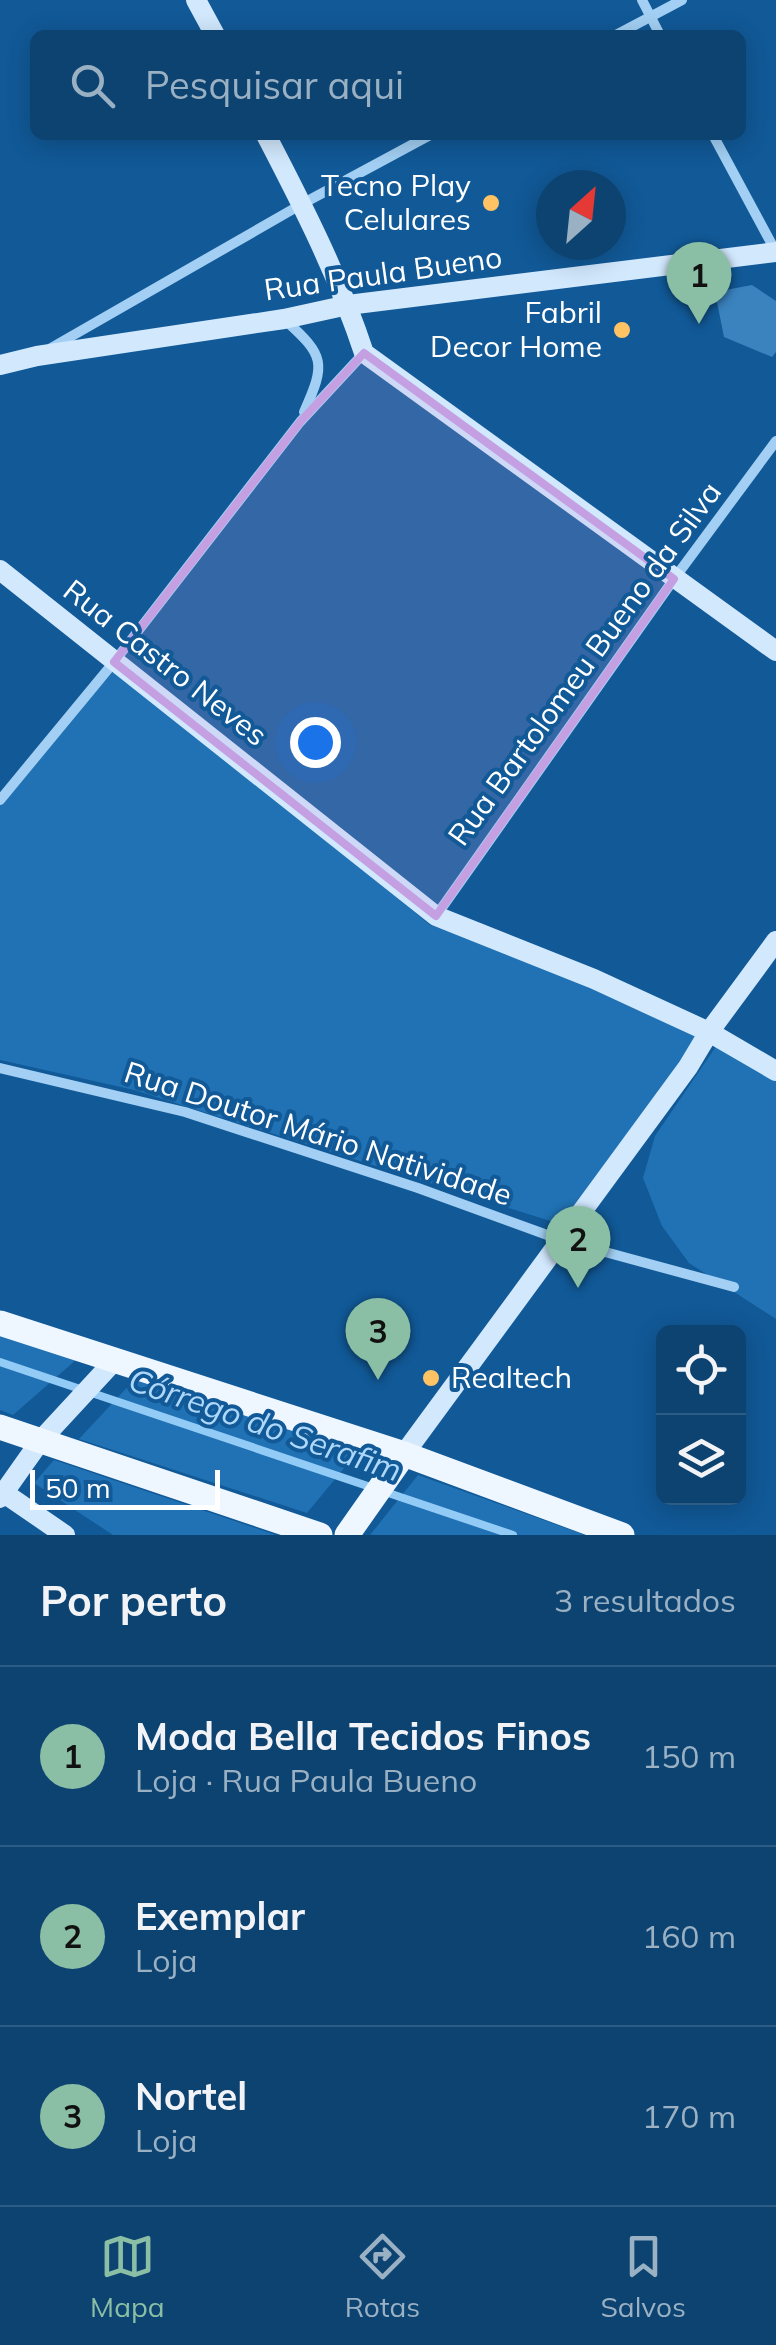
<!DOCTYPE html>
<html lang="pt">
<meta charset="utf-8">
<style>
:root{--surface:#0d4371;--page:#1b4e79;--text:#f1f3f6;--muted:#9ab0c3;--line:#2d5c84;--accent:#8abfa5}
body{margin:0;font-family:Mulish,sans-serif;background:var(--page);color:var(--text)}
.controls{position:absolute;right:30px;bottom:30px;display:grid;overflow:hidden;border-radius:15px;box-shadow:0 5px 25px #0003}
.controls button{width:90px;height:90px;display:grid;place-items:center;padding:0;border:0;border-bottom:2px solid var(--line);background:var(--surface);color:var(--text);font:50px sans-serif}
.compass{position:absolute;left:536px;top:170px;width:90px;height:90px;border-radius:50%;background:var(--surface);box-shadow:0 5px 25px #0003;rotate:27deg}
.scale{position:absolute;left:30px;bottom:25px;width:190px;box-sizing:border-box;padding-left:10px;border:5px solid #fff;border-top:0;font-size:28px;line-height:35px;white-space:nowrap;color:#fff;-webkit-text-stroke:8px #115997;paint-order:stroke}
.you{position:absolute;left:315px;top:742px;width:35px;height:35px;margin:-25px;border:8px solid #fff;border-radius:50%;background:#1a73e8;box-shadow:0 0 0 15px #1a73e833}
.badge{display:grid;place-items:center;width:65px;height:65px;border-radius:50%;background:var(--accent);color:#111;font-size:32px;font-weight:700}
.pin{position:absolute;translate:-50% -82px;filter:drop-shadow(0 2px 5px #0008)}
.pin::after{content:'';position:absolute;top:52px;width:35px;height:30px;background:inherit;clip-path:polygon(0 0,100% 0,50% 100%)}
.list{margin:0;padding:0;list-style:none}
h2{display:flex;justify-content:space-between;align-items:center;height:130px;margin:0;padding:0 40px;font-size:42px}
h2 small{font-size:32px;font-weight:400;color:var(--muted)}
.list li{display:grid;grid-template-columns:65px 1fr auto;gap:30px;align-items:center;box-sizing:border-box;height:180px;padding:0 40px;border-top:2px solid var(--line)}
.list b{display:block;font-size:38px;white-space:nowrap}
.list p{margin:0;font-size:32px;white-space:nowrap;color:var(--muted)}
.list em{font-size:32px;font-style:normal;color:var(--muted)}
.icon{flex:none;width:55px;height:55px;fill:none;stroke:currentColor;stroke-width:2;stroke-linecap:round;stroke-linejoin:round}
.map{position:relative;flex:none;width:776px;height:1535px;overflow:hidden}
.search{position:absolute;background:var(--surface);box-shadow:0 5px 25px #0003;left:30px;right:30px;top:30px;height:110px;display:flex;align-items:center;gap:25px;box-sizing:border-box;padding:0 35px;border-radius:15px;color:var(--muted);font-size:38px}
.sheet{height:670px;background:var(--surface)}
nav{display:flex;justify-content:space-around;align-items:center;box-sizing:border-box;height:140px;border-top:2px solid var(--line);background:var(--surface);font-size:28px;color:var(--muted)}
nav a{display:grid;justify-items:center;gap:5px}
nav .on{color:var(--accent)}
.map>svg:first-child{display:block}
.green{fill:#2072b4}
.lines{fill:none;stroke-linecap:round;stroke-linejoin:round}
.stream{stroke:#93cbf7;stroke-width:8}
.building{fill:#3a83bf}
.street{stroke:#a2cff3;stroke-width:10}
.secondary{stroke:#d1e8fd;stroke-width:20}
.primary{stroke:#eef6ff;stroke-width:25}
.marked{fill:#c4a0e2;fill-opacity:0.2;stroke:#c4a0e2;stroke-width:8;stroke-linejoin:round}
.poi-dot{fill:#ffc364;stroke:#115997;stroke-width:4}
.labels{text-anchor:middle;stroke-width:8;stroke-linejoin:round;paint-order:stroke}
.poi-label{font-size:30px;fill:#fff;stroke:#115997;text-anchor:end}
.street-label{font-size:30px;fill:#fff;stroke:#115997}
.water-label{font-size:32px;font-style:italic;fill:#aed8fa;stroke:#115997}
</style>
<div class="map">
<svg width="776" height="1535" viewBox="0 0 776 1535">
<rect width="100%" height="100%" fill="#115997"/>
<!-- green -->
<g class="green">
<path d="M118,666L430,925L573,973L708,1025L686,1063L560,1224L134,1090L0,1060V801Z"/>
<path d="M717,1045L776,1078V1319L689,1263L662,1226L643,1178L655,1136Z"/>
<path d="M0,1333L77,1359L13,1415L0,1410Z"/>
<path d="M134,1380L359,1450L307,1513L79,1439Z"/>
<path d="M54,1460L276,1535H113L34,1483Z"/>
<path d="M418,1475L585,1535H370Z"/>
</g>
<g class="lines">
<!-- stream -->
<path class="stream" d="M0,1362L513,1535"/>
</g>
<!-- building -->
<path class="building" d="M752,285L776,301V352L772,357L724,337L715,292Z"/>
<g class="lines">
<!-- street -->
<g class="street">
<path d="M642,0L660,35"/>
<path d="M616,35L682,0"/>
<path d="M713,135L776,252"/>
<path d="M285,320C325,356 326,363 304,412"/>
<path d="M51,348L302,204L430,135"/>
<path d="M0,800L114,662L300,422L364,353"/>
<path d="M436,916L674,579L776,441"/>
<path d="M0,1068L185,1112L418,1188L561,1240L734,1287"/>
</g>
<!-- secondary -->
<g class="secondary">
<path d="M196,0L215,35"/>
<path d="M266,135C303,206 339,277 364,353L776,651"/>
<path d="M0,365L37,356L284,319L348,305L776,252"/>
<path d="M0,570L436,916L594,979L709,1032L776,1071"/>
<path d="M404,1454L688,1067L709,1032L776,941"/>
<path d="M4,1493L65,1535"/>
<path d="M0,1498L41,1440L115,1360"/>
</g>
<!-- primary -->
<g class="primary">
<path d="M0,1323L404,1454L622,1535"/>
<path d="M0,1427L320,1535"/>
<path d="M347,1535L404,1454"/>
</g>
</g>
<!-- marked area -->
<path class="marked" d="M364,353L674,579L436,916L114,662L300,422Z"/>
<!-- markers -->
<g class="poi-dot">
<circle cx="491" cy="203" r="10"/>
<circle cx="622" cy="330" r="10"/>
<circle cx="431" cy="1378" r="10"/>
</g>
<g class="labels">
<!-- poi labels -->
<g class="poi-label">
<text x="471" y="196">Tecno Play<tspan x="471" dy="34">Celulares</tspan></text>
<text x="602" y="323">Fabril<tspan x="602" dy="34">Decor Home</tspan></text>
<text x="451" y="1388" text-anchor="start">Realtech</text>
</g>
<!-- street labels -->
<g class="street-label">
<text transform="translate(383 274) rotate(-8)" y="10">Rua Paula Bueno</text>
<text transform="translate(165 663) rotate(38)" y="10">Rua Castro Neves</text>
<text transform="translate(585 664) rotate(-54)" y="10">Rua Bartolomeu Bueno da Silva</text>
<text transform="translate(318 1134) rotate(18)" y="10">Rua Doutor Mário Natividade</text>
</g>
<!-- water labels -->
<g class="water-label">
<text transform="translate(265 1425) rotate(19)" y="11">Córrego do Serafim</text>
</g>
</g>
</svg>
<div class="controls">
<button><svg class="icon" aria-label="locate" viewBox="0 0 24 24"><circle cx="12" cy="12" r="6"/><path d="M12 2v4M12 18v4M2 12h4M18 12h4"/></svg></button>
<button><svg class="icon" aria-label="layers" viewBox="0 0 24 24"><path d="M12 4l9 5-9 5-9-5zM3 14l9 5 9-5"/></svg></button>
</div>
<svg class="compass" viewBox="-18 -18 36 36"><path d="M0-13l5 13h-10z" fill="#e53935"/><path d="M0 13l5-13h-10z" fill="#9ab0c3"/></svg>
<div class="scale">50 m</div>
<div class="you"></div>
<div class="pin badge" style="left:699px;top:324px">1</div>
<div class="pin badge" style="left:578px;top:1288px">2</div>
<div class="pin badge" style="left:378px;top:1380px">3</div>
<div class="search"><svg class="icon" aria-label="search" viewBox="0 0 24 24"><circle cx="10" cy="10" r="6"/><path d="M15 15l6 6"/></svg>Pesquisar aqui</div>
</div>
<section class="sheet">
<h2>Por perto<small>3 resultados</small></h2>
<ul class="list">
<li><span class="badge">1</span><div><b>Moda Bella Tecidos Finos</b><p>Loja · Rua Paula Bueno</p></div><em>150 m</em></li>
<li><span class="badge">2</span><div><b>Exemplar</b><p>Loja</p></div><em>160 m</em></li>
<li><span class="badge">3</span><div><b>Nortel</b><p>Loja</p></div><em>170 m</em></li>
</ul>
</section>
<nav>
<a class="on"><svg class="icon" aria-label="map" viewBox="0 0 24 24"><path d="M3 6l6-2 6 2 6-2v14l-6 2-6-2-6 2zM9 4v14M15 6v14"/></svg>Mapa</a>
<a><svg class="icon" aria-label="directions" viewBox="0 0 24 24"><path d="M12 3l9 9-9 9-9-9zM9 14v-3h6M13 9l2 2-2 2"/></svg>Rotas</a>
<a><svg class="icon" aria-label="saved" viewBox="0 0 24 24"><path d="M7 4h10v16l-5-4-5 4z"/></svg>Salvos</a>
</nav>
